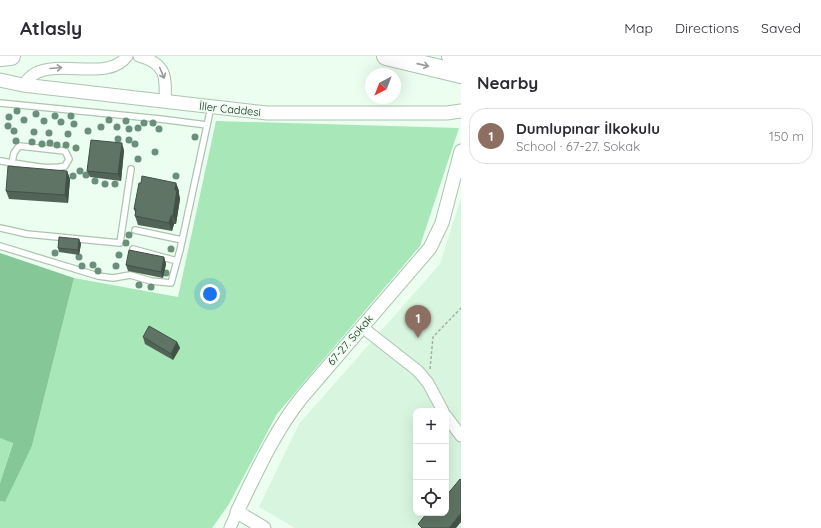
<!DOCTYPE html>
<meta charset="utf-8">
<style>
:root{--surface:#fff;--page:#f2f2f3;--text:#2b2b33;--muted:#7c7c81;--line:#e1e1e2;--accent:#8d34a1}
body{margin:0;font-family:Quicksand,sans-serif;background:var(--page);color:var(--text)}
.controls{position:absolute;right:12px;bottom:12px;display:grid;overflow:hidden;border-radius:8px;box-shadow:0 4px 16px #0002}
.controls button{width:36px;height:36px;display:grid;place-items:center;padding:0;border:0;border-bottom:1px solid var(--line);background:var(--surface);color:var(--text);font:20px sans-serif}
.compass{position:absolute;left:365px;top:12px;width:36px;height:36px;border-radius:50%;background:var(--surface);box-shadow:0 4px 16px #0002;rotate:222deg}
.you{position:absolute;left:210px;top:238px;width:14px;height:14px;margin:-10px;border:3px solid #fff;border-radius:50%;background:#1a73e8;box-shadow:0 0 0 6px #1a73e833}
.badge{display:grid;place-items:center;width:26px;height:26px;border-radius:50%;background:var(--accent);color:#fff;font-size:13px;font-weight:700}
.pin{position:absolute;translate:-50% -33px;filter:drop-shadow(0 1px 2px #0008)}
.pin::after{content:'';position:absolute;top:21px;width:14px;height:12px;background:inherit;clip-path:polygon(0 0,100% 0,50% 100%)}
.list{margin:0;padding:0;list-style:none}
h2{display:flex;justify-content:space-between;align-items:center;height:52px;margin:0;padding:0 16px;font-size:17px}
h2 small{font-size:13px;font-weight:400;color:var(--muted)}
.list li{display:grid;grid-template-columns:26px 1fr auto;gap:12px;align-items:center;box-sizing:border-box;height:56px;margin:0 8px 8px;padding:0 8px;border:1px solid var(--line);border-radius:16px}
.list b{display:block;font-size:15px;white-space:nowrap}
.list p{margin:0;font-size:13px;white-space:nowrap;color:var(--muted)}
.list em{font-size:13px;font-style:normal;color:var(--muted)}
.icon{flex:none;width:22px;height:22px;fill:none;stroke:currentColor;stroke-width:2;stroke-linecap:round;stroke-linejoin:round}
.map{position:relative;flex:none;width:461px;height:472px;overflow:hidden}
header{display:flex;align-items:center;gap:24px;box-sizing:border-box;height:56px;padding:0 20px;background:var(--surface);border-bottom:1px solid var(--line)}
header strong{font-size:19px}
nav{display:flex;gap:22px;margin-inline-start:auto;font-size:14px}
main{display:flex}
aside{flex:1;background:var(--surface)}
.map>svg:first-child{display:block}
.built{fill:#d8f6df;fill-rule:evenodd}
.green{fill:#a8e7b8}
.forest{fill:#86c797}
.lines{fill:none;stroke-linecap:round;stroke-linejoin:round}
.service-casing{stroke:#adc4b2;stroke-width:8}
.minor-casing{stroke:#adc4b2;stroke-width:13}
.tertiary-casing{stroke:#adc4b2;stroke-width:15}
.trunk-casing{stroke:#adc4b2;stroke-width:20}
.path{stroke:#a1b0a4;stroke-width:1.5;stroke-dasharray:3 2;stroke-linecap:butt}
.service{stroke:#fff;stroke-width:5.5}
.minor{stroke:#fff;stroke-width:11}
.tertiary{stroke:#fff;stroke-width:13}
.trunk{stroke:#fff;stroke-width:18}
.tree{fill:#6a9079}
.wall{fill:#526456}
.shaded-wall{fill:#425146}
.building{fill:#5f7464;stroke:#425146}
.oneway{stroke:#989c99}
.labels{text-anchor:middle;stroke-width:3.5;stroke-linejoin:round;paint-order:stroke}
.street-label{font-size:11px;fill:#1a221c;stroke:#ebfeef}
</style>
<header>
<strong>Atlasly</strong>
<nav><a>Map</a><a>Directions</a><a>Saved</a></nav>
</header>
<main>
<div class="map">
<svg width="461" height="472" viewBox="0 0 461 472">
<rect width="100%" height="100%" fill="#ebfeef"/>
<!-- built -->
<path class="built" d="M461,142V472H295L259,451L299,368L440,208ZM416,355H446V457H416Z"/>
<!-- green -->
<g class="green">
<path d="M216,65L459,72L420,190L277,358L229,448L212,472H0V445L4,446L32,390L74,222L178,241Z"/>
<path d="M0,382L13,386L0,427Z"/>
</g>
<!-- forest -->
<path class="forest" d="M0,197L74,222L32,390L5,446L0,445V427L13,387L0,382Z"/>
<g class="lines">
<defs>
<g id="service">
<path d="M0,47L160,63L207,69"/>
<path d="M0,105C18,107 47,115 65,110L69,103L65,95L19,90L14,97L12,106"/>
<path d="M0,172L27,178L120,187L131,113"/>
<path d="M135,174L182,184"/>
<path d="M0,190L98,220L113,222L130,219L151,225L171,227L180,194L211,51"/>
<path d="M133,193L177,205"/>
</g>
<g id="minor">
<path d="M139,0C167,8 166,21 165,46"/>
<path d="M23,29C26,25 30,20 36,17C62,4 110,25 127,0"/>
<path d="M362,271L418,315L428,327L443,355"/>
<path d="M446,360L461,380"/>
<path d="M230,472L237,456"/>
</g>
<g id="tertiary">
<path d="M0,24L23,29L267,57H447L461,55"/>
<path d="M264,472L237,456C256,417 274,376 302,341L430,192L442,167L461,95"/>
</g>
<g id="trunk">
<path d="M386,0L461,18"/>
<path d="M451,0L461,4"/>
<path d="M0,1L11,0"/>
</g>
</defs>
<!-- service casing -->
<use href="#service" class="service-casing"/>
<!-- minor casing -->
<use href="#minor" class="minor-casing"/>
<!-- tertiary casing -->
<use href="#tertiary" class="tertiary-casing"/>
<!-- trunk casing -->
<use href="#trunk" class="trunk-casing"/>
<!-- path -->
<path class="path" d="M430,313L433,281L461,252"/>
<!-- service -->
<use href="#service" class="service"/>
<!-- minor -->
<use href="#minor" class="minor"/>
<!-- tertiary -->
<use href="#tertiary" class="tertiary"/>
<!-- trunk -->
<use href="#trunk" class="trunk"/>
</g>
<!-- trees -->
<g class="tree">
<circle cx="17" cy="55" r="3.5"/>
<circle cx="36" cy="58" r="3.5"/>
<circle cx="55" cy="60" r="3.5"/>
<circle cx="71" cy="60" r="3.5"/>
<circle cx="9" cy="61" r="3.5"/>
<circle cx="24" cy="64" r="3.5"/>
<circle cx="109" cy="64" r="3.5"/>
<circle cx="44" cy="65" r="3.5"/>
<circle cx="126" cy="65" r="3.5"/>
<circle cx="61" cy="66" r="3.5"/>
<circle cx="144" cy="67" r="3.5"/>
<circle cx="153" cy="67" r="3.5"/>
<circle cx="74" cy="68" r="3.5"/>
<circle cx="8" cy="70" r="3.5"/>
<circle cx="101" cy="71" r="3.5"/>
<circle cx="117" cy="71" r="3.5"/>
<circle cx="138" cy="72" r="3.5"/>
<circle cx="129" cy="73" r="3.5"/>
<circle cx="159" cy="73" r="3.5"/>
<circle cx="14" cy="75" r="3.5"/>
<circle cx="88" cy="75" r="3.5"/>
<circle cx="34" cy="76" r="3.5"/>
<circle cx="49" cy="77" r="3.5"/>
<circle cx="68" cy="78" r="3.5"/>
<circle cx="195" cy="81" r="3.5"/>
<circle cx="118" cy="83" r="3.5"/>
<circle cx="129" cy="84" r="3.5"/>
<circle cx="16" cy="85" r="3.5"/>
<circle cx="32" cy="86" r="3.5"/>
<circle cx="50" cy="87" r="3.5"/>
<circle cx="42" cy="88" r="3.5"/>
<circle cx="135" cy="88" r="3.5"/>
<circle cx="57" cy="89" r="3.5"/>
<circle cx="66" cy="89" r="3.5"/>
<circle cx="76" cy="92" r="3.5"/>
<circle cx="155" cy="96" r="3.5"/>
<circle cx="138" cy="103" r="3.5"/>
<circle cx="80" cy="115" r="3.5"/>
<circle cx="86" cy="119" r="3.5"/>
<circle cx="73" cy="120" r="3.5"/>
<circle cx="176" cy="120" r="3.5"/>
<circle cx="95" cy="125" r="3.5"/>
<circle cx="105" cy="128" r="3.5"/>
<circle cx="115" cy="128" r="3.5"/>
<circle cx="129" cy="179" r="3.5"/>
<circle cx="126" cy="187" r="3.5"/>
<circle cx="171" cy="193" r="3.5"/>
<circle cx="55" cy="197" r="3.5"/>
<circle cx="119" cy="199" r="3.5"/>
<circle cx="79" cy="201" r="3.5"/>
<circle cx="93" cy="209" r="3.5"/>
<circle cx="82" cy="210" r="3.5"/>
<circle cx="116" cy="210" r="3.5"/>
<circle cx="98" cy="215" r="3.5"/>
<circle cx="166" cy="217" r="3.5"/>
<circle cx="139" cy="229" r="3.5"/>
<circle cx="151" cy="231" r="3.5"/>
</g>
<!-- wall -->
<g class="wall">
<path d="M124,94L121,125L90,121L87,115Z"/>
<path d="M67,115L70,123L68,147L9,143L6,135Z"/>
<path d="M176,127L179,135V138L180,143L176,168H174L172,175L138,169L135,160V156L134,153Z"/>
<path d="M79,183L81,188L79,199L59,196L58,192Z"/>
<path d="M164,201L166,208L163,222L128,215L126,209Z"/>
<path d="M143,281L177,286L180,292L173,304L145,288Z"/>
</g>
<!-- shaded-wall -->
<g class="shaded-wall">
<path d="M122,87L124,94L121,125L118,118Z"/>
<path d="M67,115L70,123L68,147L65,139Z"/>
<path d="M176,127L179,135V138L180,143L176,168L173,160L175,134Z"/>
<path d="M171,160L174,168L172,175L169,167Z"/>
<path d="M79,183L81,188L79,199L78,194Z"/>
<path d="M164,201L166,208L163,222L161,216Z"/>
<path d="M177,286L180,292L173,304L171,298Z"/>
<path d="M461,457V466L456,472H449Z"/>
</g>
<!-- building -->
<g class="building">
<path d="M91,84L122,87L118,118L87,115Z"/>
<path d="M8,110L67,115L65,139L6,135Z"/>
<path d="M142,120L176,127L175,134H177L173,160H171L169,167L135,160L136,153H134L139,127H141Z"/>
<path d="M59,181L79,183L78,194L58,192Z"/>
<path d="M129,194L164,201L161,216L126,209Z"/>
<path d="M149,270L177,286L171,298L143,281Z"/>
<path d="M460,423L461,424V457L449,472H422L418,468L427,457H446V440Z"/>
</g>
<!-- one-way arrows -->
<defs><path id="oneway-shaft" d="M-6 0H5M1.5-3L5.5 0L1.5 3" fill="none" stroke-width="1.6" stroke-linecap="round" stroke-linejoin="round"/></defs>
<g class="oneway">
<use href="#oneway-shaft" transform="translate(423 9) rotate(13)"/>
<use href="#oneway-shaft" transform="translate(56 12) rotate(-5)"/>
<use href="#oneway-shaft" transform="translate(162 17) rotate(67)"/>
</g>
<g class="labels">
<!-- street labels -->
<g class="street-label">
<text transform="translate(230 53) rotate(6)" y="4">İller Caddesi</text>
<text transform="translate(350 284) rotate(-49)" y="4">67-27. Sokak</text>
</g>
</g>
</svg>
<div class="controls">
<button>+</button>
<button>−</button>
<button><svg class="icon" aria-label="locate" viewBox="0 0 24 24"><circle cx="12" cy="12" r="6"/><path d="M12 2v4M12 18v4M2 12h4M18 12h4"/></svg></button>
</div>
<svg class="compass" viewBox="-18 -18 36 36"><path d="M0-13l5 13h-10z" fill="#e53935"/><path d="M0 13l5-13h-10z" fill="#7c7c81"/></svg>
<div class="you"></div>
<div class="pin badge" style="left:418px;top:282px;background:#8d6e63">1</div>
</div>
<aside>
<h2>Nearby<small></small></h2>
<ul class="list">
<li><span class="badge" style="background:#8d6e63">1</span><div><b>Dumlupınar İlkokulu</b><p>School · 67-27. Sokak</p></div><em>150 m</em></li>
</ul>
</aside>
</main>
